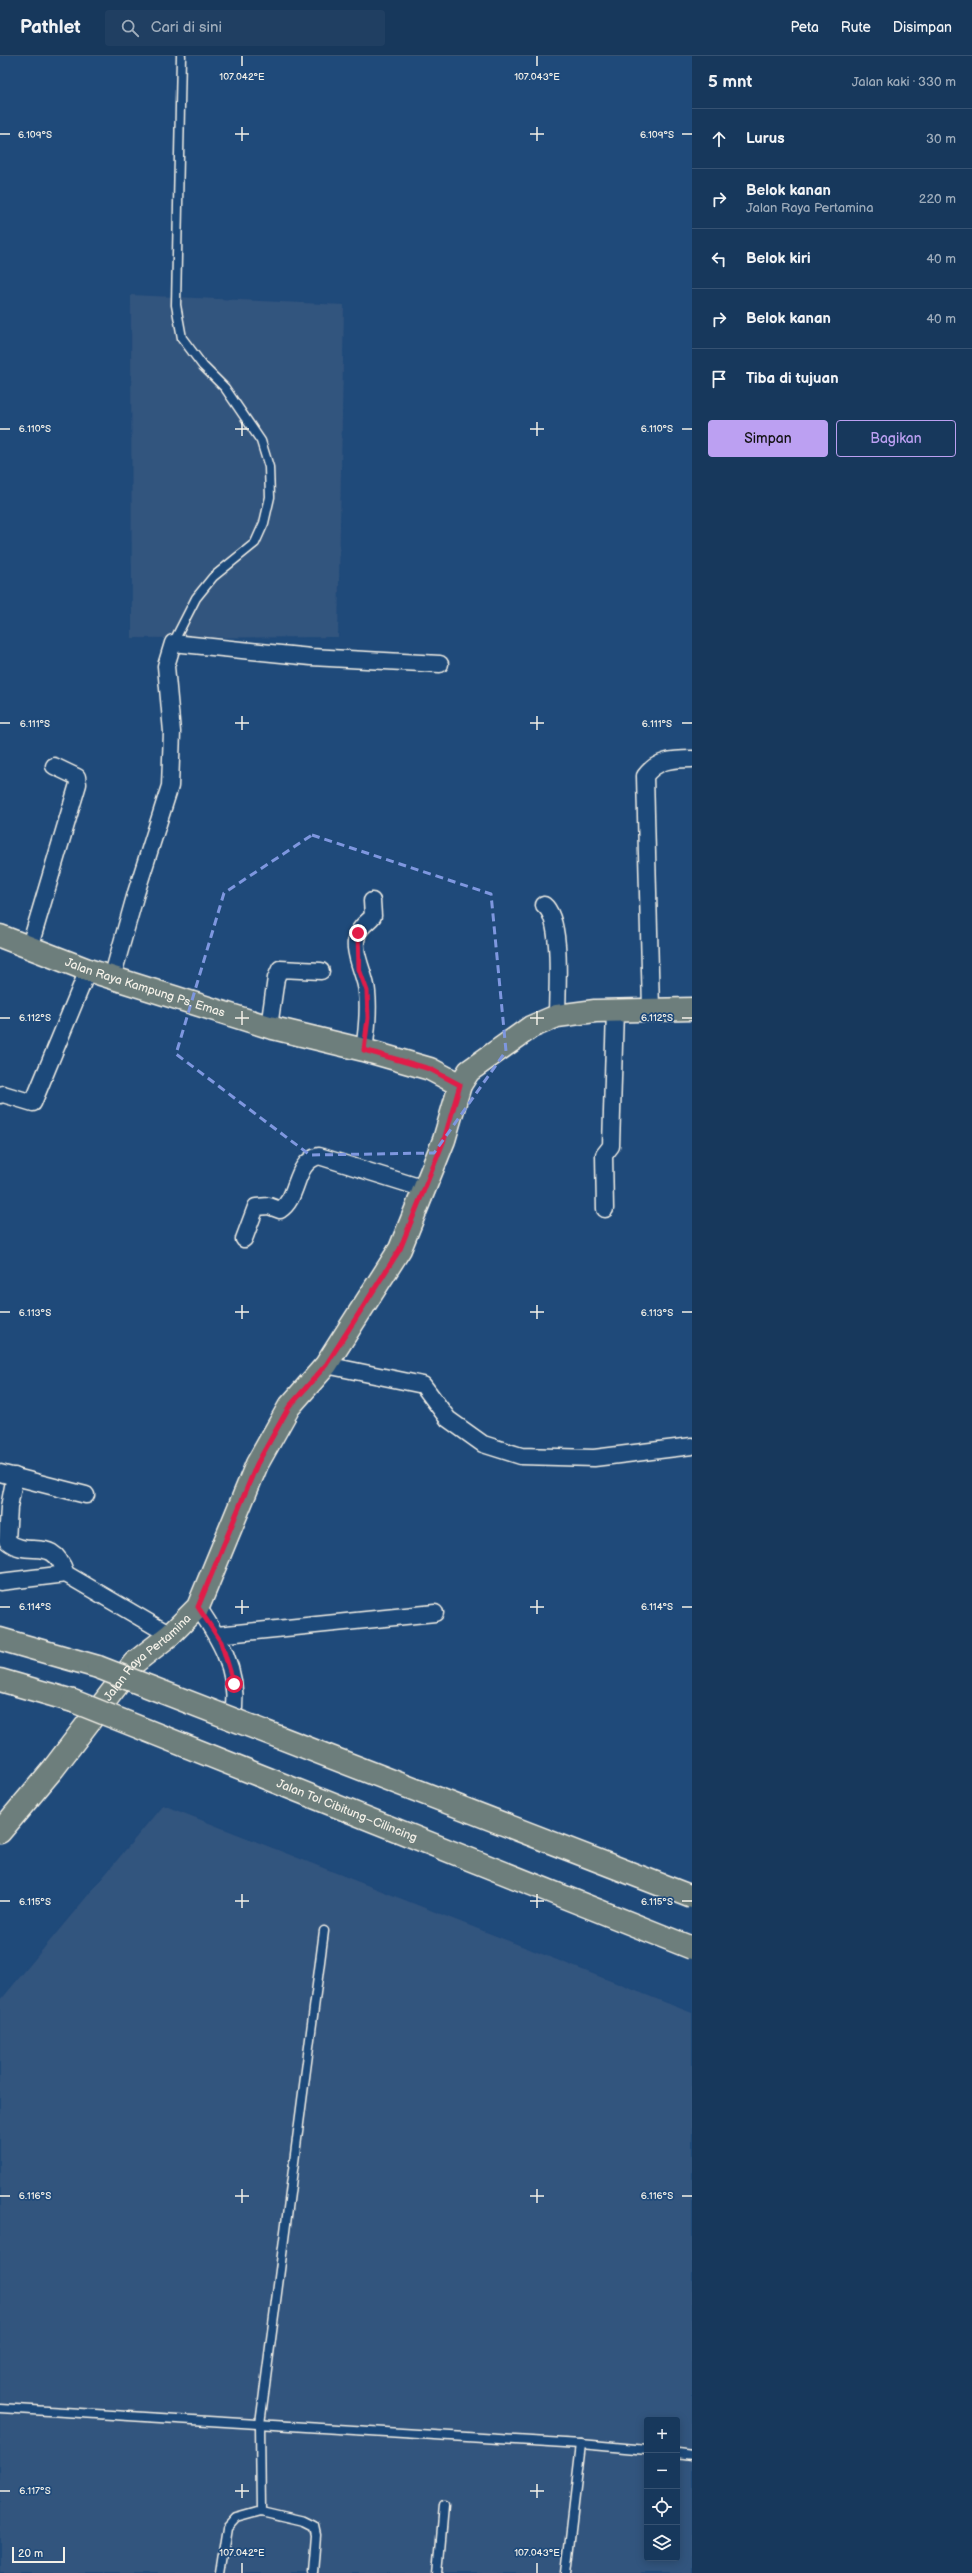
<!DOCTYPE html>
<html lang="id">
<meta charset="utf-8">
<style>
:root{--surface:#17385c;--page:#203f62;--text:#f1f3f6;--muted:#9eacbb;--line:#365272;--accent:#bca0f2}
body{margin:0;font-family:"Balsamiq Sans",sans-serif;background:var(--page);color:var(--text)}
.controls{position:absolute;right:12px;bottom:12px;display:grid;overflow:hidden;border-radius:4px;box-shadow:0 2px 10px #0003}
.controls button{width:36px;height:36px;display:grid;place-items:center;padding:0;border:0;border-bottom:1px solid var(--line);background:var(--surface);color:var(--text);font:20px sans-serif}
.scale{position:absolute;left:12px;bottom:10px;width:53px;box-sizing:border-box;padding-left:4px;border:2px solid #f4f1e8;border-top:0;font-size:11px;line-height:14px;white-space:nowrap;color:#f4f1e8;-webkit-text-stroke:3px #1f4a7a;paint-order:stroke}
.stop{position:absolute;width:12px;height:12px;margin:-9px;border:3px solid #e11d48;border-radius:50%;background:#fff}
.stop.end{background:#e11d48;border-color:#fff;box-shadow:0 1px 4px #0008}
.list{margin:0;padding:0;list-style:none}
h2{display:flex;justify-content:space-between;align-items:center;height:52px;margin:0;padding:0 16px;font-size:17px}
h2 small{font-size:13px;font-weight:400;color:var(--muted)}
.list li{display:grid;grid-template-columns:26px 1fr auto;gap:12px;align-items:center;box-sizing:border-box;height:60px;padding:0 16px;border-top:1px solid var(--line)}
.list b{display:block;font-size:15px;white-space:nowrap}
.list p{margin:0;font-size:13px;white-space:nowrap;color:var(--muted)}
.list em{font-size:13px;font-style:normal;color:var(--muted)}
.actions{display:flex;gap:8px;padding:12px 16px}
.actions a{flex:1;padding:9px 0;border:1px solid var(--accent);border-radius:4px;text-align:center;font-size:14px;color:var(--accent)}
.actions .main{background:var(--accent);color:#111}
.icon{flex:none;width:22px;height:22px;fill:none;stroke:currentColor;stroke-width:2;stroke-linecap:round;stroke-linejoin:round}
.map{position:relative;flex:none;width:692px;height:2517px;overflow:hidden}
header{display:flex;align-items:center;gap:24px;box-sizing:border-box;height:56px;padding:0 20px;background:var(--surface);border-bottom:1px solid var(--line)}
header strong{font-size:19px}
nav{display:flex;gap:22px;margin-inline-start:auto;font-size:14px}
.search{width:280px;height:36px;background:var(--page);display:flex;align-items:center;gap:10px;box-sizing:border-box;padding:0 14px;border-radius:4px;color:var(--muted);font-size:15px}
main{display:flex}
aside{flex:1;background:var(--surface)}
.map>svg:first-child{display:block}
.built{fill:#33547e;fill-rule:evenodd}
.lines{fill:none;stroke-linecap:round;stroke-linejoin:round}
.service-casing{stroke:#f4f1e8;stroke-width:11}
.minor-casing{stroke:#f4f1e8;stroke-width:19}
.primary-casing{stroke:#f4f1e8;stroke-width:25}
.motorway-casing{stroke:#f4f1e8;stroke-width:25}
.service{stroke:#1f4a7a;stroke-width:8}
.minor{stroke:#1f4a7a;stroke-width:16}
.primary{stroke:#6d7e7c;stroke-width:22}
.motorway{stroke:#6d7e7c;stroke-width:22}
.motorway-bridge-casing{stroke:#f4f1e8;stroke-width:25;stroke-linecap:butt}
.motorway-bridge{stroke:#6d7e7c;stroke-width:22}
.route{stroke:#e11d48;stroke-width:5}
.marked{fill:none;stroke:#7e97df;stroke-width:3;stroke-dasharray:8 5;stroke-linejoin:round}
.ticks{fill:none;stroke:#f4f1e8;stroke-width:1.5}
.labels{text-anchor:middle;stroke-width:3.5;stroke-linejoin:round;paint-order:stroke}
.street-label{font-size:12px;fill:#f4f1e8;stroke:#1f4a7a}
.ticks-label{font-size:10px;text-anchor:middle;fill:#f4f1e8;stroke:#1f4a7a;stroke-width:3.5;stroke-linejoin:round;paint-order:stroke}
</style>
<header>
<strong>Pathlet</strong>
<div class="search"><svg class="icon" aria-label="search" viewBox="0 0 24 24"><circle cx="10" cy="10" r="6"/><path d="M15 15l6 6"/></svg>Cari di sini</div>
<nav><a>Peta</a><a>Rute</a><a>Disimpan</a></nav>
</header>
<main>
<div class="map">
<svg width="692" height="2517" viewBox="0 0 692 2517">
<rect width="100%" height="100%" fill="#1f4a7a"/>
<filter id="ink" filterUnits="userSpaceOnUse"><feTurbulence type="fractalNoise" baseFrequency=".025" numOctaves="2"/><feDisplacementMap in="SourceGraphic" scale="8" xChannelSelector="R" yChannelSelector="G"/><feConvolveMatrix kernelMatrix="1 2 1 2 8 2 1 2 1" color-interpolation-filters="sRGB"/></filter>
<g filter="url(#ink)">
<!-- built -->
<g class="built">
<path d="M131,239L344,249L338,581L132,582Z"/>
<path d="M163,1749L692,1957V2517H0V1945ZM647,2364H677V2502H647Z"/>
</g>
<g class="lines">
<defs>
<g id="service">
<path d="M173,587L196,542L213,521L255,487L264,467L270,441L269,411L261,385L225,332L203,310L182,282L176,249L181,0"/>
<path d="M0,2352L581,2388L647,2394"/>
<path d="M677,2397L692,2399"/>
<path d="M220,2517L227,2472L236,2462L261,2455"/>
<path d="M313,2517L316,2479L314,2470L304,2465L261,2455L260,2368L324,1875"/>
<path d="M438,2517L444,2450"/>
<path d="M566,2517L581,2388"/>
</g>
<g id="minor">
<path d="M544,849C563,864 557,934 557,960"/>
<path d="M29,893L78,728L77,721L54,710"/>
<path d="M112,922L136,837L170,730L172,676L166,610L173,587L311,601L440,608"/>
<path d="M651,953L645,720C657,704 672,703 692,703"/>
<path d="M269,971L276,922L280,913L321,915"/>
<path d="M364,994C367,974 369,955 367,936C366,917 346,889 362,871C365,867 370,864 373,860L372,845"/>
<path d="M0,1039L3,1038L33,1047L88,914"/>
<path d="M605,1153L604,1099L611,1090L615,954"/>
<path d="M244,1183L256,1151L269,1150L280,1154C300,1141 293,1107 319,1100L425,1133"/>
<path d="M326,1309L423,1329L448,1363L483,1388L521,1400L594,1402L692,1390"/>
<path d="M0,1417L86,1439"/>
<path d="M15,1420L9,1451L7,1485C30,1504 52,1477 66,1518L170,1579"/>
<path d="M0,1526L66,1518"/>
<path d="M198,1551C219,1582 238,1613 234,1652"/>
<path d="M217,1579L435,1557"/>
</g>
<g id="primary">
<path id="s1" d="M0,880L88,914L269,971L364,994L430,1013L460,1029"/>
<path id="s2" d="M0,1776L53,1713L134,1607L170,1579L198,1551L257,1408L289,1351L326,1309L400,1193L444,1084L460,1029L469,1015L531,971L557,960L595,955L692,953"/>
</g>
<g id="motorway">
<path d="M0,1583L98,1611"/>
<path d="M0,1624L73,1645"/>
</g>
</defs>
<!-- service casing -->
<use href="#service" class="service-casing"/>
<!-- minor casing -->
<use href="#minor" class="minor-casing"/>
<!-- primary casing -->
<use href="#primary" class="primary-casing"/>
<!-- motorway casing -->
<use href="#motorway" class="motorway-casing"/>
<!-- service -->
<use href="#service" class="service"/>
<!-- minor -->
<use href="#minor" class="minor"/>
<!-- primary -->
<use href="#primary" class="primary"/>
<!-- motorway -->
<use href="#motorway" class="motorway"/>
<defs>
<g id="motorway-bridge">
<path d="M98,1611L692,1841"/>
<path id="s3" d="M73,1645L692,1892"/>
</g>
</defs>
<!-- motorway-bridge casing -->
<use href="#motorway-bridge" class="motorway-bridge-casing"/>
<!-- motorway-bridge -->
<use href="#motorway-bridge" class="motorway-bridge"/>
</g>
</g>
<g class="lines" filter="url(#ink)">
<!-- route -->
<path class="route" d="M234,1628L221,1586L198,1551L257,1408L289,1351L326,1309L400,1193L444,1084L460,1029L430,1013L364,994L368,962L367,935L359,913L358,877"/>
</g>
<!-- marked area -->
<path class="marked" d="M312,779L491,838L506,995L434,1097L310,1099L176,998L224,837Z"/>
<!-- ticks -->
<path class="ticks" d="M242,0V10M537,0V10M242,71V85M537,71V85M0,78H10M235,78H249M530,78H544M682,78H692M242,366V380M537,366V380M0,373H10M235,373H249M530,373H544M682,373H692M242,660V674M537,660V674M0,667H10M235,667H249M530,667H544M682,667H692M242,955V969M537,955V969M0,962H10M235,962H249M530,962H544M682,962H692M242,1249V1263M537,1249V1263M0,1256H10M235,1256H249M530,1256H544M682,1256H692M242,1544V1558M537,1544V1558M0,1551H10M235,1551H249M530,1551H544M682,1551H692M242,1838V1852M537,1838V1852M0,1845H10M235,1845H249M530,1845H544M682,1845H692M242,2133V2147M537,2133V2147M0,2140H10M235,2140H249M530,2140H544M682,2140H692M242,2428V2442M537,2428V2442M0,2435H10M235,2435H249M530,2435H544M242,2507V2517M537,2507V2517"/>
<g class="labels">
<!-- street labels -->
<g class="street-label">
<text dy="4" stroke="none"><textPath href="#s1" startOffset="154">Jalan Raya Kampung Ps. Emas</textPath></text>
<text dy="4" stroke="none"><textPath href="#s2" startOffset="229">Jalan Raya Pertamina</textPath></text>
<text dy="4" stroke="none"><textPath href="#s3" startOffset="295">Jalan Tol Cibitung–Cilincing</textPath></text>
</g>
</g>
<g class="ticks-label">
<text x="242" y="24">107.042°E</text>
<text x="537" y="24">107.043°E</text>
<text x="35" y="82">6.109°S</text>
<text x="657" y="82">6.109°S</text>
<text x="35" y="376">6.110°S</text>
<text x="657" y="376">6.110°S</text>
<text x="35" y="671">6.111°S</text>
<text x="657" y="671">6.111°S</text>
<text x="35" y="965">6.112°S</text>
<text x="657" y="965">6.112°S</text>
<text x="35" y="1260">6.113°S</text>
<text x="657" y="1260">6.113°S</text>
<text x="35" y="1554">6.114°S</text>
<text x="657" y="1554">6.114°S</text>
<text x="35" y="1849">6.115°S</text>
<text x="657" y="1849">6.115°S</text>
<text x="35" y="2143">6.116°S</text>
<text x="657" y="2143">6.116°S</text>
<text x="35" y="2438">6.117°S</text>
<text x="242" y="2500">107.042°E</text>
<text x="537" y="2500">107.043°E</text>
</g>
</svg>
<div class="controls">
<button>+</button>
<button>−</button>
<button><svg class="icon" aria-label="locate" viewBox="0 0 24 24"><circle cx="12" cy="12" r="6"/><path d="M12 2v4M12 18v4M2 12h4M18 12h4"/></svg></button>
<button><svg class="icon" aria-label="layers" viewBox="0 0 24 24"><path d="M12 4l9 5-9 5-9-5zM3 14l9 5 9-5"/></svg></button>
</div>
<div class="scale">20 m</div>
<div class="stop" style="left:234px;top:1628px"></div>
<div class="stop end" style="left:358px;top:877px"></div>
</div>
<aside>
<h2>5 mnt<small>Jalan kaki · 330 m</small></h2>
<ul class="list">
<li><svg class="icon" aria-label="ahead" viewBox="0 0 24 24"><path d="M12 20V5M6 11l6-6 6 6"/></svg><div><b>Lurus</b></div><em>30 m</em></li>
<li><svg class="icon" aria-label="right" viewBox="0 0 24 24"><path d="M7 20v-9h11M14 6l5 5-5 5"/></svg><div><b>Belok kanan</b><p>Jalan Raya Pertamina</p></div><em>220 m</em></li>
<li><svg class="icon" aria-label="left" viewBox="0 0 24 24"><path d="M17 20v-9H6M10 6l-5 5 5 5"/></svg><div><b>Belok kiri</b></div><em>40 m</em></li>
<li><svg class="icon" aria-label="right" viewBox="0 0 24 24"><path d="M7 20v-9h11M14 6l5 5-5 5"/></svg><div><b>Belok kanan</b></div><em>40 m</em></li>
<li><svg class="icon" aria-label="arrive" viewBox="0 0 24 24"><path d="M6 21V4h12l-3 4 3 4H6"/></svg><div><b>Tiba di tujuan</b></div></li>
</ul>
<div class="actions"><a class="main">Simpan</a><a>Bagikan</a></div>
</aside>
</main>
